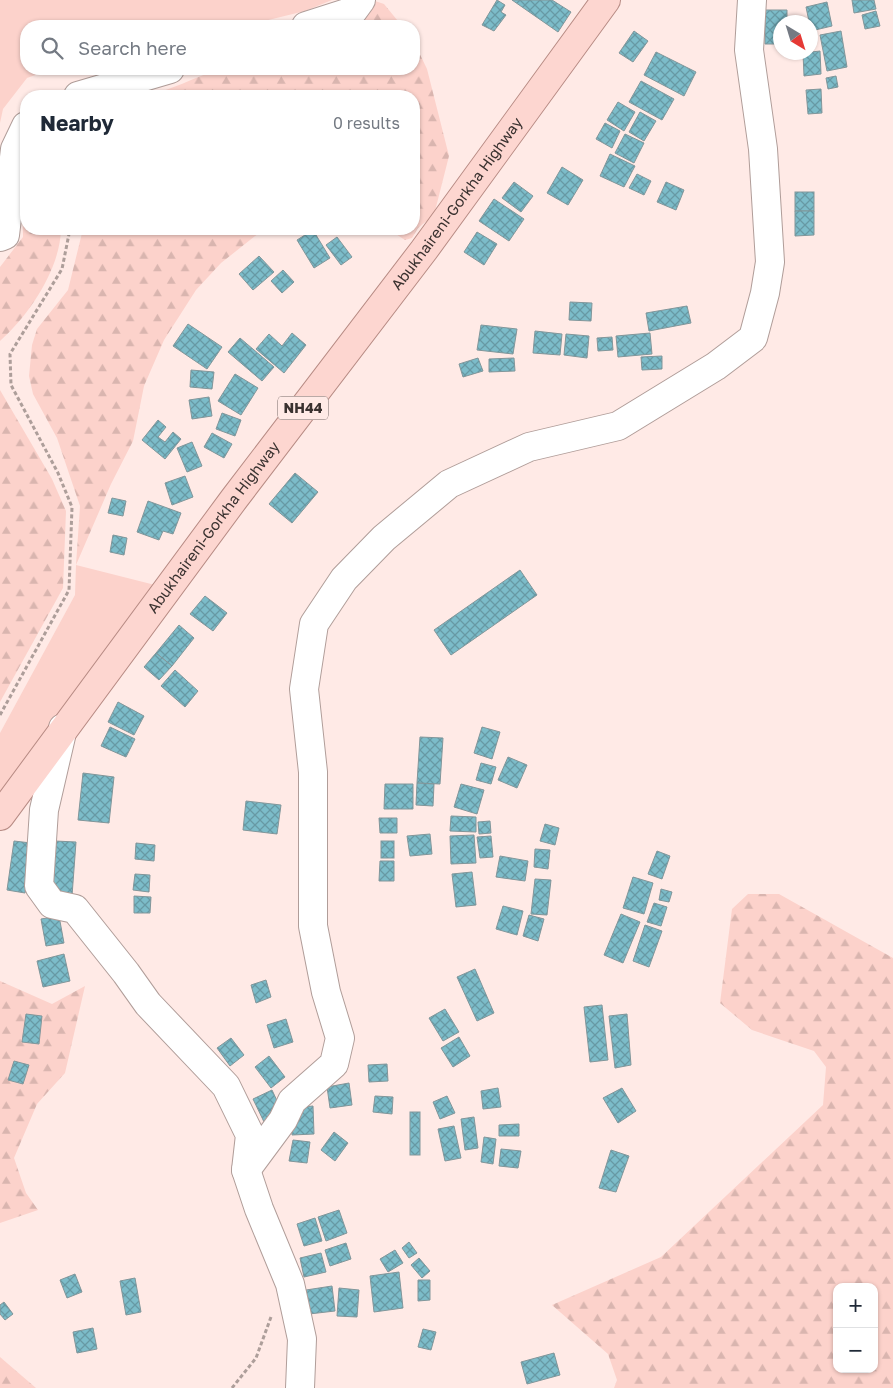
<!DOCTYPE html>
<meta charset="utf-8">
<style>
:root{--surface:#fff;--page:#f6f6f7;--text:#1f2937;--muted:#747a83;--line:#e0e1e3}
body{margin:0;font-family:"Golos Text",sans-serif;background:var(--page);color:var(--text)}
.controls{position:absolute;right:15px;bottom:15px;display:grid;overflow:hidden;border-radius:10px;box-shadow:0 1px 4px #0004}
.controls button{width:45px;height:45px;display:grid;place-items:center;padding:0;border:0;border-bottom:1px solid var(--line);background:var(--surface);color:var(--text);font:25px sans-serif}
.compass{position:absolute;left:773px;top:15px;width:45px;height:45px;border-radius:50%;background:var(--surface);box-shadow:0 1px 4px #0004;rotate:142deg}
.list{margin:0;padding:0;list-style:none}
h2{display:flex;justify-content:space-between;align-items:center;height:65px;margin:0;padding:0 20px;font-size:21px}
h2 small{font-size:16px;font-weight:400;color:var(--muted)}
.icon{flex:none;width:28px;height:28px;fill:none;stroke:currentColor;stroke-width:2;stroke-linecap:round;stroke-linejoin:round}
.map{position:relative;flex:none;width:893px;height:1388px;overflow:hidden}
.search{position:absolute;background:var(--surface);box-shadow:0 1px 4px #0004;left:20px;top:20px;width:400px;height:55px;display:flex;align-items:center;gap:12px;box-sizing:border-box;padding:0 18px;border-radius:20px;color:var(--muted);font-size:19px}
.panel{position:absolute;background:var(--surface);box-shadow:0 1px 4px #0004;left:20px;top:90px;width:400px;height:145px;border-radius:20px}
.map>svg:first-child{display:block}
.grass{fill:#fcd2cb}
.forest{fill:url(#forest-firs);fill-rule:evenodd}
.building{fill:url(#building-cross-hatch);stroke:#81969a}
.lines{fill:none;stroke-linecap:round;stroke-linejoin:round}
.minor-casing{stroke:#b09d99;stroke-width:30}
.primary-casing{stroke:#b78b84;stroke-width:30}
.path{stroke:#ad9e9a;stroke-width:3;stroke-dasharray:4 2.5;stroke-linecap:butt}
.minor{stroke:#fff;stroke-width:28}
.primary{stroke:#fdd6d0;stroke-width:28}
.labels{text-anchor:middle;stroke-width:4;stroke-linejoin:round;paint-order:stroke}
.shield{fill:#ffeae6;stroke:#756967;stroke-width:1}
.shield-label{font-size:14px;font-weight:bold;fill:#3a3230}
.street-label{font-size:15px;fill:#3a3230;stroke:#ffeae6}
</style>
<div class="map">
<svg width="893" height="1388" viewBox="0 0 893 1388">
<defs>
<pattern id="forest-firs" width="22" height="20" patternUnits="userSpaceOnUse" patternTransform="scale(1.25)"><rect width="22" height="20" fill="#fcd2cb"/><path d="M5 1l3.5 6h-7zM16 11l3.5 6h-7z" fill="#d9b5af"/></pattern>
<pattern id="building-cross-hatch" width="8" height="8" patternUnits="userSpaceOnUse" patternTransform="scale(1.25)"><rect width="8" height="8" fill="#7cbcc9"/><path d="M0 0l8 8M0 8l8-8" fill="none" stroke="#6799a4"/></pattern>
</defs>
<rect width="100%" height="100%" fill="#ffeae6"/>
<!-- grass -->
<g class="grass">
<path d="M0,0H332L305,11L244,26H26V69H52L27,78L3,109L0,123Z"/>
<path d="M76,565L159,586L0,806V733L75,595Z"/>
</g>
<!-- forest -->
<g class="forest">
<path d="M375,1L384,4L402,26H343Z"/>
<path d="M414,42L427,69L449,156L434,215L418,228L412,238L405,240L388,229H414V96H144C171,91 194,77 220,69H414Z"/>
<path d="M26,163V229H61C60,269 30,314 0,341V267L23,237L22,174Z"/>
<path d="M83,229H264L221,263L196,290L164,340L144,386L133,441L111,484L76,565L80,506L57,438L33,394L29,376L32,345L37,329L68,290Z"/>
<path d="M0,390L52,479L66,511L63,588L0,702Z"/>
<path d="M748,894H779L893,958V1388H614L617,1380L608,1354L552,1305L661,1257L823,1105L826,1067L814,1051L752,1030L720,1003L732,909ZM837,1287H874V1369H837Z"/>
<path d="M0,981L52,1004L85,986L65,1073L37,1104L14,1158L26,1193L38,1210L0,1223Z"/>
<path d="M0,1357L36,1388H0Z"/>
</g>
<!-- building -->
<g class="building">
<path d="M497,0L505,5L501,12L506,15L494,31L482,25Z"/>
<path d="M512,0H552L571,12L558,32Z"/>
<path d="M852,0H874L876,9L854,13Z"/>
<path d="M827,2L832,26L811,31L806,7Z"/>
<path d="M765,10H787V22H780V44H765Z"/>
<path d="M876,11L880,26L865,29L862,15Z"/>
<path d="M634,31L648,41L633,62L619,53Z"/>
<path d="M841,31L847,67L827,71L820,35Z"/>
<path d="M820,51L821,74L804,76L803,53Z"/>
<path d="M656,52L696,72L684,96L644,75Z"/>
<path d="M836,76L838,87L828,89L826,78Z"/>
<path d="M641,81L674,99L662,120L629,102Z"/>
<path d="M821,89L822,113L808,114L806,90Z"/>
<path d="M618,102L635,112L624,131L607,120Z"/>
<path d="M640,112L656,121L644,141L629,132Z"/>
<path d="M605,123L620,131L612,148L596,139Z"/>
<path d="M625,134L644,143L634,163L615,153Z"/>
<path d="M610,154L635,166L624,187L600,176Z"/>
<path d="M562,167L583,180L568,205L547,193Z"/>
<path d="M637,174L651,181L644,195L629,188Z"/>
<path d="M514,182L533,196L521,212L502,198Z"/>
<path d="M666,182L684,190L676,210L657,202Z"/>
<rect x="795" y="192" width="19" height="19"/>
<path d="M494,199L524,219L509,241L479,221Z"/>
<path d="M795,211H814V235L795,236Z"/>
<path d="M313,230L330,258L314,268L297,240Z"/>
<path d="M477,232L497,244L484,265L464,252Z"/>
<path d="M337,237L352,257L341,265L326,245Z"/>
<path d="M259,256L274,272L253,290L239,274Z"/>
<path d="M283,270L294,282L282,293L271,281Z"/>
<path d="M570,302L592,303L591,321L569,320Z"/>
<path d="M687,306L691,323L649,331L646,313Z"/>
<path d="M188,324L222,347L207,369L173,346Z"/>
<path d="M481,325L517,329L513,354L477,350Z"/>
<path d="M535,331L562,334L560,355L533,353Z"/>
<path d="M292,333L306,345L284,373L256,349L269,334L282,346Z"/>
<path d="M650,333L652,354L618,357L616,336Z"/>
<path d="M566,334L589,336L587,358L564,355Z"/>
<path d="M612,337L613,350L598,351L597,338Z"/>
<path d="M240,338L274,367L262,381L228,352Z"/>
<path d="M662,356V369L642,370L641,357Z"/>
<path d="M478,358L483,371L463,377L459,364Z"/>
<path d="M514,358L515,371L489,372V359Z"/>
<path d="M191,370L214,372L212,389L190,387Z"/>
<path d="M235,374L258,388L241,415L218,401Z"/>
<path d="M209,397L212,416L192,419L189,400Z"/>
<path d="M222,413L241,420L235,436L216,429Z"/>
<path d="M158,420L166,427L158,437L165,442L173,432L181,439L165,459L142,440Z"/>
<path d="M212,433L232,444L224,458L204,447Z"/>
<path d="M192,442L202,466L187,472L177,448Z"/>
<path d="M295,473L318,492L292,523L269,504Z"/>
<path d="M185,476L193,497L172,505L165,483Z"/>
<path d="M112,498L126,501L123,516L108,513Z"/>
<path d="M148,501L181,513L173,534L163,531L159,540L137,532Z"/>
<path d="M113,535L127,538L124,555L110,552Z"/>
<path d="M520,570L537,595L451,655L434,630Z"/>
<path d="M205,596L227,613L213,631L190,614Z"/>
<path d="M179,625L194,638L172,666L156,653Z"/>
<path d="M156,653L172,666L159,680L144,667Z"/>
<path d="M175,670L198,691L185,707L161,686Z"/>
<path d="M118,702L144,716L134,735L108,722Z"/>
<path d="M110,727L135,739L126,757L101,746Z"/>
<path d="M482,727L500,732L492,759L474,753Z"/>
<path d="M420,737L443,738L440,784L417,783Z"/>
<path d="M508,757L527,765L517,788L498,780Z"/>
<path d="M481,763L496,767L491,784L476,780Z"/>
<path d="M83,773L114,777L109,823L78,820Z"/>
<path d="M417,783L434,784L433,806L416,805Z"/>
<path d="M385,784H413V809H384Z"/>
<path d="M461,784L484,790L477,814L454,807Z"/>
<path d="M246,801L281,805L277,834L243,830Z"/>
<path d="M451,816L476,817V832L450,831Z"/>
<path d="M379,818H397V833H380Z"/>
<path d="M490,821L491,833L479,834L478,822Z"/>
<path d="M545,824L559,828L555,845L540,841Z"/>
<path d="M430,834L432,854L410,856L407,836Z"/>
<path d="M474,835L476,863L451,864L450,836Z"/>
<path d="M491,836L493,857L480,858L477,837Z"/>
<path d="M14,841L31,843L25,893L7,890Z"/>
<path d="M55,841L76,842L72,896L50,894Z"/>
<rect x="381" y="841" width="13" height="17"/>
<path d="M136,843L155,845L154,861L135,859Z"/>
<path d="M535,849L550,850L548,869L534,867Z"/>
<path d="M657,851L670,856L662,879L648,874Z"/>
<path d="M500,856L528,861L525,881L496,877Z"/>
<path d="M380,861H394V881H379Z"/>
<path d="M472,872L476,905L456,907L452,874Z"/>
<path d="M135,874L150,875L149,892L133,890Z"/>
<path d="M633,877L653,883L644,914L623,908Z"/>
<path d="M535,879L551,880L547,915L531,914Z"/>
<path d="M661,889L672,892L669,902L659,900Z"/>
<path d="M134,896L151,897L150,913H134Z"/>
<path d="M654,903L667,907L661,926L647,922Z"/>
<path d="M503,906L523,911L517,935L496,929Z"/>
<path d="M621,914L640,922L623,963L604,955Z"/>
<path d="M529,915L544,919L538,941L523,936Z"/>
<path d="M59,916L64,943L46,946L41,919Z"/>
<path d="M645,925L662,931L649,967L633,961Z"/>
<path d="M64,954L70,981L43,987L37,961Z"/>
<path d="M475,969L494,1013L477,1021L457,977Z"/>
<path d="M266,980L271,997L256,1003L251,985Z"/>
<path d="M602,1005L608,1060L590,1062L584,1007Z"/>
<path d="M445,1009L459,1032L443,1041L429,1018Z"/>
<path d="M26,1014L42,1016L39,1044L22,1042Z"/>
<path d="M627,1014L631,1065L615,1068L609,1016Z"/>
<path d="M286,1019L293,1042L274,1048L267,1025Z"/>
<path d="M459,1037L470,1056L453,1067L441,1048Z"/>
<path d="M231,1038L244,1055L230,1066L217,1048Z"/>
<path d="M269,1056L285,1077L271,1088L255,1067Z"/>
<path d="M14,1061L29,1065L23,1084L8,1080Z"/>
<path d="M387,1064L388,1081L369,1082L368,1065Z"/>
<path d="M349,1083L352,1105L330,1108L327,1087Z"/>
<path d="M498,1088L501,1107L483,1109L481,1091Z"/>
<path d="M622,1088L636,1111L618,1123L603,1098Z"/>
<path d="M272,1090L284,1116L265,1124L253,1099Z"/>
<path d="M375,1096L393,1097L392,1114L373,1112Z"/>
<path d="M447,1096L455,1113L440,1119L433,1102Z"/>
<path d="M313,1106L314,1134L292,1135L291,1108Z"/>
<rect x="410" y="1112" width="10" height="43"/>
<path d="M474,1117L478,1148L465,1150L461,1119Z"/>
<path d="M519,1124V1136H499V1125Z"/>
<path d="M454,1126L461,1158L445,1161L438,1129Z"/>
<path d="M334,1132L348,1143L335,1161L321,1150Z"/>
<path d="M484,1137L496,1139L493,1164L481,1162Z"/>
<path d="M293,1140L310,1142L307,1163L289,1161Z"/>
<path d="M501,1149L521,1151L518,1168L499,1166Z"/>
<path d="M611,1150L629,1156L616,1192L599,1188Z"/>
<path d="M339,1210L347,1233L326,1241L318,1217Z"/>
<path d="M315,1218L322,1241L304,1246L297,1224Z"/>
<path d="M409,1242L417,1253L409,1258L402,1248Z"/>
<path d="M346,1243L351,1259L330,1266L325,1250Z"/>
<path d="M395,1250L403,1263L388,1272L380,1259Z"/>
<path d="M321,1253L326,1272L304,1277L300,1258Z"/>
<path d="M419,1258L430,1271L422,1278L411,1265Z"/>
<path d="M399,1272L403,1308L374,1312L370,1276Z"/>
<path d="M75,1274L82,1292L67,1298L60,1280Z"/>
<path d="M135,1278L141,1312L126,1315L120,1281Z"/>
<path d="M418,1280H430V1300L418,1301Z"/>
<path d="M332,1286L335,1311L309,1314L306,1290Z"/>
<path d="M339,1288L359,1290L357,1317L337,1316Z"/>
<path d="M4,1302L13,1314L5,1320L0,1314V1305Z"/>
<path d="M93,1328L97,1349L77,1353L73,1332Z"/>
<path d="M423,1329L436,1332L431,1350L418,1347Z"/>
<path d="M554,1353L560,1375L527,1384L521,1362Z"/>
</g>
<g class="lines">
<defs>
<g id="minor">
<path d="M306,26L353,11L361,0"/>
<path d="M78,96L170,69"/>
<path d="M0,237L5,235L15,149L26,126"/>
<path d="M63,728L44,810L39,886L52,904L75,909L126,973L148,1004L226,1086L250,1135L246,1170L259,1209L290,1284L302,1339L300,1388"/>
<path d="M246,1170L283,1120L292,1101L334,1064L340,1038L326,992L313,926V772L304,689L314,624L344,579L384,538L449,484L529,447L618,426L716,366L753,338L765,293L770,262L763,149L749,50L752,0"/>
</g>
<g id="primary">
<path id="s1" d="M0,816L234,499L424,250L606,0"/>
</g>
</defs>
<!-- minor casing -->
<use href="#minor" class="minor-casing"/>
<!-- primary casing -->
<use href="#primary" class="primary-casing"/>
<!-- path -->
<g class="path">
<path d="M0,715L69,590L72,507L58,473L11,385L10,354L62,269L70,229"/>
<path d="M232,1388L256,1358L271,1317"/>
</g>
<!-- minor -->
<use href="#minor" class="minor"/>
<!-- primary -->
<use href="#primary" class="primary"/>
</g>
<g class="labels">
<!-- shield labels -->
<rect class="shield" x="278" y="396.5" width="50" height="23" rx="4"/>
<g class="shield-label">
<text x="303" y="413">NH44</text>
</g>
<!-- street labels -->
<g class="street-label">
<text dy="5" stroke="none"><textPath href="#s1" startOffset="764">Abukhaireni-Gorkha Highway</textPath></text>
<text dy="5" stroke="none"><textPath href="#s1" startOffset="359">Abukhaireni-Gorkha Highway</textPath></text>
</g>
</g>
</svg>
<div class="controls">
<button>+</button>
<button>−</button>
</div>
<svg class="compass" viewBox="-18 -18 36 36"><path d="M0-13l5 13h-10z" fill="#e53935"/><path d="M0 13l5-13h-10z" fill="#747a83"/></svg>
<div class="search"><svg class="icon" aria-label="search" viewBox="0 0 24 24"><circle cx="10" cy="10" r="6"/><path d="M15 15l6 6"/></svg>Search here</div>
<section class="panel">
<h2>Nearby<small>0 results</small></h2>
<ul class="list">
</ul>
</section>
</div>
